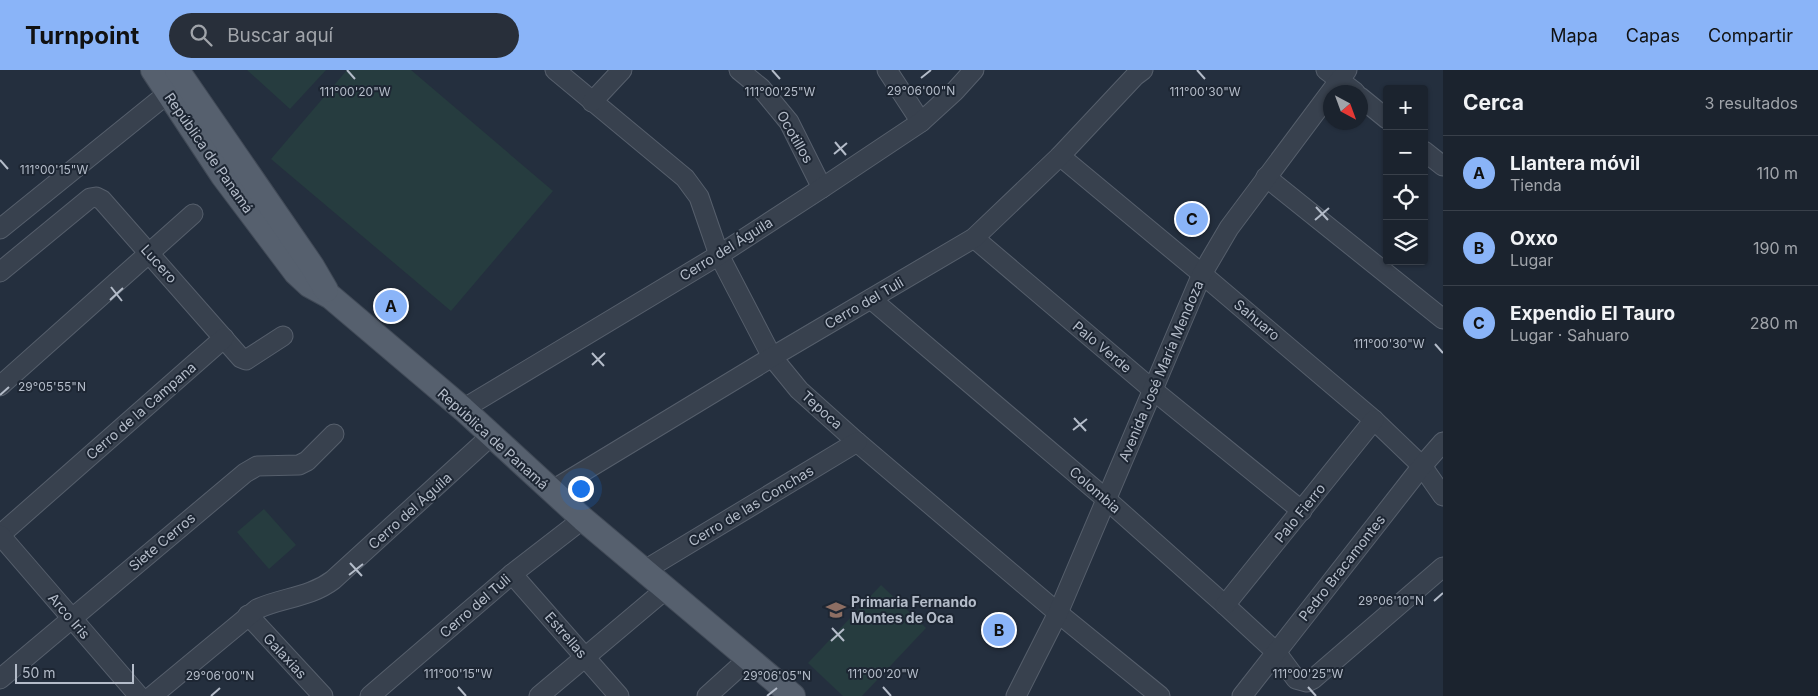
<!DOCTYPE html>
<html lang="es">
<meta charset="utf-8">
<style>
:root{--surface:#1b232e;--page:#282f3a;--text:#f1f3f6;--muted:#a0a4aa;--line:#39404a;--accent:#8ab4f8}
body{margin:0;font-family:Inter,sans-serif;background:var(--page);color:var(--text)}
.controls{position:absolute;right:15px;top:15px;display:grid;overflow:hidden;border-radius:5px;box-shadow:0 1px 4px #0004}
.controls button{width:45px;height:45px;display:grid;place-items:center;padding:0;border:0;border-bottom:1px solid var(--line);background:var(--surface);color:var(--text);font:25px sans-serif}
.compass{position:absolute;left:1323px;top:15px;width:45px;height:45px;border-radius:50%;background:var(--surface);box-shadow:0 1px 4px #0004;rotate:139deg}
.scale{position:absolute;left:15px;bottom:12px;width:119px;box-sizing:border-box;padding-left:5px;border:2px solid #b4bcc9;border-top:0;font-size:14px;line-height:18px;white-space:nowrap;color:#b4bcc9;-webkit-text-stroke:4px #1d2633;paint-order:stroke}
.you{position:absolute;left:580px;top:418px;width:18px;height:18px;margin:-12px;border:4px solid #fff;border-radius:50%;background:#1a73e8;box-shadow:0 0 0 8px #1a73e833}
.badge{display:grid;place-items:center;width:32px;height:32px;border-radius:50%;background:var(--accent);color:#111;font-size:16px;font-weight:700}
.pin{position:absolute;translate:-50% -50%;border:2px solid #fff;box-shadow:0 1px 5px #0006}
.list{margin:0;padding:0;list-style:none}
h2{display:flex;justify-content:space-between;align-items:center;height:65px;margin:0;padding:0 20px;font-size:21px}
h2 small{font-size:16px;font-weight:400;color:var(--muted)}
.list li{display:grid;grid-template-columns:32px 1fr auto;gap:15px;align-items:center;box-sizing:border-box;height:75px;padding:0 20px;border-top:1px solid var(--line)}
.list b{display:block;font-size:19px;white-space:nowrap}
.list p{margin:0;font-size:16px;white-space:nowrap;color:var(--muted)}
.list em{font-size:16px;font-style:normal;color:var(--muted)}
.icon{flex:none;width:28px;height:28px;fill:none;stroke:currentColor;stroke-width:2;stroke-linecap:round;stroke-linejoin:round}
.map{position:relative;flex:none;width:1443px;height:626px;overflow:hidden}
header{display:flex;align-items:center;gap:30px;box-sizing:border-box;height:70px;padding:0 25px;background:var(--accent);color:#111}
header strong{font-size:24px}
nav{display:flex;gap:28px;margin-inline-start:auto;font-size:18px}
.search{width:350px;height:45px;background:var(--page);display:flex;align-items:center;gap:12px;box-sizing:border-box;padding:0 18px;border-radius:28px;color:var(--muted);font-size:19px}
main{display:flex}
aside{flex:1;background:var(--surface)}
.map>svg:first-child{display:block}
.green{fill:#263c3f}
.lines{fill:none;stroke-linecap:round;stroke-linejoin:round}
.minor-casing{stroke:#565f6c;stroke-width:21}
.major-casing{stroke:#414a57;stroke-width:26}
.minor{stroke:#38414e;stroke-width:19}
.major{stroke:#56606e;stroke-width:24}
.ticks{fill:none;stroke:#b4bcc9;stroke-width:2}
.labels{text-anchor:middle;stroke-width:4;stroke-linejoin:round;paint-order:stroke}
.street-label{font-size:14px;fill:#b4bcc9;stroke:#1d2633}
.poi-label{font-size:14px;font-weight:bold;fill:#b4bcc9;stroke:#1d2633;text-anchor:start}
.ticks-label{font-size:12px;text-anchor:middle;fill:#b4bcc9;stroke:#1d2633;stroke-width:4;stroke-linejoin:round;paint-order:stroke}
</style>
<header>
<strong>Turnpoint</strong>
<div class="search"><svg class="icon" aria-label="search" viewBox="0 0 24 24"><circle cx="10" cy="10" r="6"/><path d="M15 15l6 6"/></svg>Buscar aquí</div>
<nav><a>Mapa</a><a>Capas</a><a>Compartir</a></nav>
</header>
<main>
<div class="map">
<svg width="1443" height="626" viewBox="0 0 1443 626">
<rect width="100%" height="100%" fill="#242f3e"/>
<!-- green -->
<g class="green">
<path d="M247,0H326L290,39Z"/>
<path d="M347,0H411L553,121L451,241L271,89Z"/>
<path d="M264,439L296,475L269,499L237,462Z"/>
<path d="M881,515L926,558L862,626H843L808,593Z"/>
</g>
<g class="lines">
<defs>
<g id="minor">
<path d="M555,0L685,108L699,127L719,185L772,287L799,320L857,372L1058,543L1160,626"/>
<path d="M739,0L761,18L789,52L822,118"/>
<path d="M887,0L921,52"/>
<path d="M1326,0L1355,22"/>
<path d="M1360,27L1387,49"/>
<path d="M592,32L622,0"/>
<path d="M1424,81L1443,96"/>
<path d="M1060,86L1202,204L1374,350L1422,396L1443,426"/>
<path d="M1266,107L1443,249"/>
<path d="M0,159L167,24"/>
<path d="M974,168L1153,320L1302,441"/>
<path d="M0,202L90,128L96,127L102,130L241,288L246,290L249,288L283,266"/>
<path d="M871,229L1106,429L1225,535L1276,582L1296,609L1307,612L1313,609L1443,497"/>
<path d="M0,316L193,144"/>
<path d="M463,339L719,185L822,118L921,52L955,21L974,0"/>
<path d="M551,421L772,287L974,168L1060,86L1135,6L1143,0"/>
<path d="M0,465L224,268"/>
<path d="M0,465L139,626"/>
<path d="M645,500L857,372"/>
<path d="M512,504L619,626"/>
<path d="M1225,535L1374,350"/>
<path d="M248,545L323,626"/>
<path d="M0,609L245,403L257,396L299,395L307,391L334,364"/>
<path d="M152,626L257,539C283,527 309,528 333,510L492,365"/>
<path d="M370,626L512,504L583,449"/>
<path d="M539,626L666,519"/>
<path d="M707,626L748,589"/>
<path d="M1016,626L1058,543L1202,204L1229,158L1347,0"/>
<path d="M1242,626L1422,396L1443,372"/>
</g>
<g id="major">
<path d="M153,0L223,106L296,203L309,215L331,227L463,339L583,449L793,626"/>
<path d="M177,0L312,196L326,220"/>
</g>
</defs>
<!-- minor casing -->
<use href="#minor" class="minor-casing"/>
<!-- major casing -->
<use href="#major" class="major-casing"/>
<!-- minor -->
<use href="#minor" class="minor"/>
<!-- major -->
<use href="#major" class="major"/>
</g>
<!-- ticks -->
<path class="ticks" d="M347,0L355,9M772,0L780,9M1197,0L1205,9M921,8L931,0M835,72L846,85M834,84L847,73M0,90L8,99M1316,137L1328,150M1315,150L1329,138M111,217L122,231M110,230L123,218M1435,274L1443,283M592,283L604,296M592,295L605,283M0,325L9,317M1074,348L1086,361M1073,360L1087,349M350,493L362,506M349,505L363,494M1434,531L1443,523M832,558L844,571M831,571L844,559M458,617L466,626M883,617L891,626M1308,617L1316,626M211,626L220,618M767,626L777,618"/>
<!-- icons -->
<defs>
<symbol id="school-bare" viewBox="-9 -9 18 18"><path d="M0-5L7-2L0 1L-7-2ZM-4 1L0 2.5L4 1V4Q0 6-4 4Z" fill="#8d6e63" stroke="#1d2633" stroke-width="2.5" paint-order="stroke"/></symbol>
</defs>
<g fill-rule="evenodd">
<use href="#school-bare" x="822" y="526" width="28" height="28"/>
</g>
<g class="labels">
<!-- street labels -->
<g class="street-label">
<text transform="translate(795 67) rotate(60)" y="5">Ocotillos</text>
<text transform="translate(209 83) rotate(55)" y="5">República de Panamá</text>
<text transform="translate(726 179) rotate(-32)" y="5">Cerro del Águila</text>
<text transform="translate(159 194) rotate(48)" y="5">Lucero</text>
<text transform="translate(864 233) rotate(-30)" y="5">Cerro del Tuli</text>
<text transform="translate(1257 250) rotate(40)" y="5">Sahuaro</text>
<text transform="translate(1102 277) rotate(40)" y="5">Palo Verde</text>
<text transform="translate(1161 301) rotate(-67)" y="5">Avenida José María Mendoza</text>
<text transform="translate(822 340) rotate(42)" y="5">Tepoca</text>
<text transform="translate(141 341) rotate(-41)" y="5">Cerro de la Campana</text>
<text transform="translate(493 369) rotate(42)" y="5">República de Panamá</text>
<text transform="translate(1095 420) rotate(41)" y="5">Colombia</text>
<text transform="translate(751 436) rotate(-31)" y="5">Cerro de las Conchas</text>
<text transform="translate(410 441) rotate(-42)" y="5">Cerro del Águila</text>
<text transform="translate(1300 443) rotate(-51)" y="5">Palo Fierro</text>
<text transform="translate(162 472) rotate(-40)" y="5">Siete Cerros</text>
<text transform="translate(1342 498) rotate(-52)" y="5">Pedro Bracamontes</text>
<text transform="translate(475 536) rotate(-41)" y="5">Cerro del Tuli</text>
<text transform="translate(69 546) rotate(49)" y="5">Arco Iris</text>
<text transform="translate(566 565) rotate(49)" y="5">Estrellas</text>
<text transform="translate(285 586) rotate(47)" y="5">Galaxias</text>
</g>
<!-- poi labels -->
<g class="poi-label">
<text x="851" y="537">Primaria Fernando<tspan x="851" dy="16">Montes de Oca</tspan></text>
</g>
</g>
<g class="ticks-label">
<text x="921" y="25">29°06'00"N</text>
<text x="355" y="26">111°00'20"W</text>
<text x="780" y="26">111°00'25"W</text>
<text x="1205" y="26">111°00'30"W</text>
<text x="54" y="104">111°00'15"W</text>
<text x="1389" y="278">111°00'30"W</text>
<text x="52" y="321">29°05'55"N</text>
<text x="1391" y="535">29°06'10"N</text>
<text x="458" y="608">111°00'15"W</text>
<text x="883" y="608">111°00'20"W</text>
<text x="1308" y="608">111°00'25"W</text>
<text x="220" y="610">29°06'00"N</text>
<text x="777" y="610">29°06'05"N</text>
</g>
</svg>
<div class="controls">
<button>+</button>
<button>−</button>
<button><svg class="icon" aria-label="locate" viewBox="0 0 24 24"><circle cx="12" cy="12" r="6"/><path d="M12 2v4M12 18v4M2 12h4M18 12h4"/></svg></button>
<button><svg class="icon" aria-label="layers" viewBox="0 0 24 24"><path d="M12 4l9 5-9 5-9-5zM3 14l9 5 9-5"/></svg></button>
</div>
<svg class="compass" viewBox="-18 -18 36 36"><path d="M0-13l5 13h-10z" fill="#e53935"/><path d="M0 13l5-13h-10z" fill="#a0a4aa"/></svg>
<div class="scale">50 m</div>
<div class="you"></div>
<div class="pin badge" style="left:391px;top:236px">A</div>
<div class="pin badge" style="left:999px;top:560px">B</div>
<div class="pin badge" style="left:1192px;top:149px">C</div>
</div>
<aside>
<h2>Cerca<small>3 resultados</small></h2>
<ul class="list">
<li><span class="badge">A</span><div><b>Llantera móvil</b><p>Tienda</p></div><em>110 m</em></li>
<li><span class="badge">B</span><div><b>Oxxo</b><p>Lugar</p></div><em>190 m</em></li>
<li><span class="badge">C</span><div><b>Expendio El Tauro</b><p>Lugar · Sahuaro</p></div><em>280 m</em></li>
</ul>
</aside>
</main>
